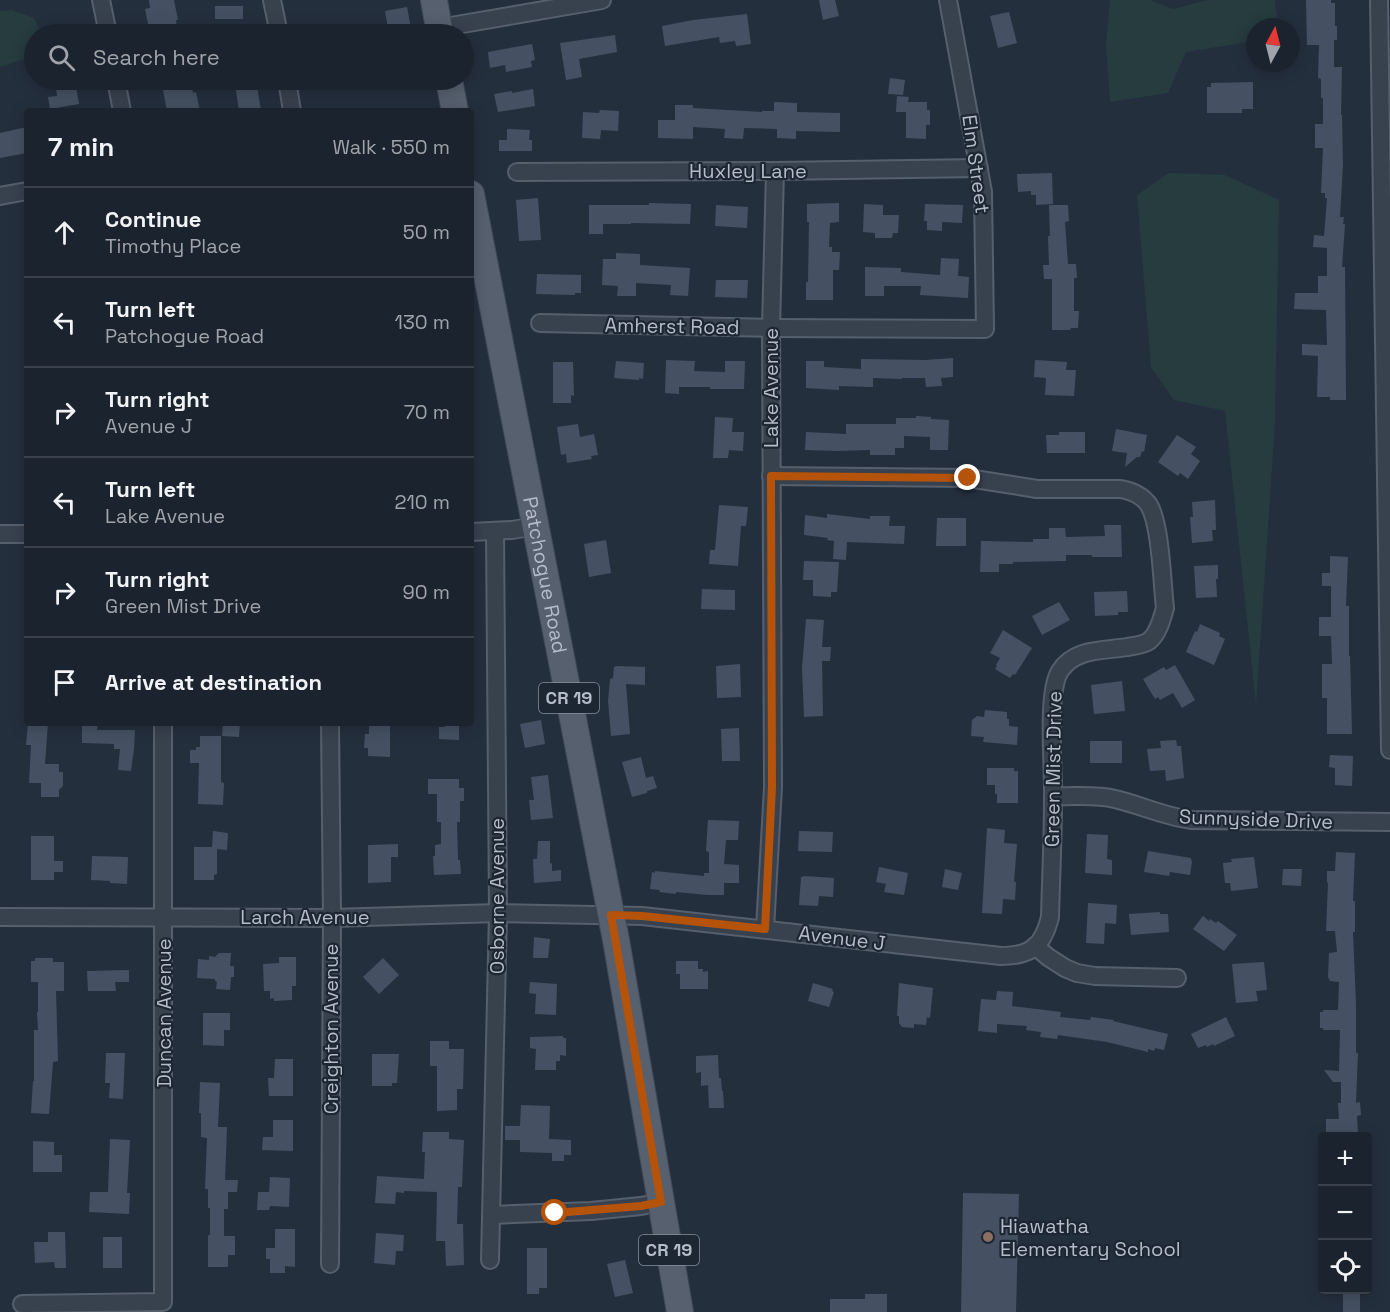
<!DOCTYPE html>
<meta charset="utf-8">
<style>
:root{--surface:#1b232e;--page:#242b36;--text:#f1f3f6;--muted:#a0a4aa;--line:#39404a}
body{margin:0;font-family:"Space Grotesk",sans-serif;background:var(--page);color:var(--text)}
.controls{position:absolute;right:18px;bottom:18px;display:grid;overflow:hidden;border-radius:6px;box-shadow:0 3px 15px #0003}
.controls button{width:54px;height:54px;display:grid;place-items:center;padding:0;border:0;border-bottom:2px solid var(--line);background:var(--surface);color:var(--text);font:30px sans-serif}
.compass{position:absolute;left:1246px;top:18px;width:54px;height:54px;border-radius:50%;background:var(--surface);box-shadow:0 3px 15px #0003;rotate:7deg}
.stop{position:absolute;width:18px;height:18px;margin:-14px;border:4px solid #b45309;border-radius:50%;background:#fff}
.stop.end{background:#b45309;border-color:#fff;box-shadow:0 2px 6px #0008}
.list{margin:0;padding:0;list-style:none}
h2{display:flex;justify-content:space-between;align-items:center;height:78px;margin:0;padding:0 24px;font-size:26px}
h2 small{font-size:20px;font-weight:400;color:var(--muted)}
.list li{display:grid;grid-template-columns:39px 1fr auto;gap:18px;align-items:center;box-sizing:border-box;height:90px;padding:0 24px;border-top:2px solid var(--line)}
.list b{display:block;font-size:22px;white-space:nowrap}
.list p{margin:0;font-size:20px;white-space:nowrap;color:var(--muted)}
.list em{font-size:20px;font-style:normal;color:var(--muted)}
.icon{flex:none;width:33px;height:33px;fill:none;stroke:currentColor;stroke-width:2;stroke-linecap:round;stroke-linejoin:round}
.map{position:relative;flex:none;width:1390px;height:1312px;overflow:hidden}
.search{position:absolute;background:var(--surface);box-shadow:0 3px 15px #0003;left:24px;top:24px;width:450px;height:66px;display:flex;align-items:center;gap:15px;box-sizing:border-box;padding:0 21px;border-radius:33px;color:var(--muted);font-size:22px}
.panel{position:absolute;background:var(--surface);box-shadow:0 3px 15px #0003;left:24px;top:108px;width:450px;height:618px;border-radius:6px}
.map>svg:first-child{display:block}
.green{fill:#263c3f}
.building{fill:#455162}
.lines{fill:none;stroke-linecap:round;stroke-linejoin:round}
.minor-casing{stroke:#565f6c;stroke-width:20}
.primary-casing{stroke:#414a57;stroke-width:28}
.minor{stroke:#38414e;stroke-width:16}
.primary{stroke:#56606e;stroke-width:26}
.route{stroke:#b45309;stroke-width:8}
.education-dot{fill:#8d6e63;stroke:#1d2633;stroke-width:2}
.labels{text-anchor:middle;stroke-width:4.5;stroke-linejoin:round;paint-order:stroke}
.shield{fill:#1d2633;stroke:#878f9c;stroke-width:1.5}
.shield-label{font-size:18px;font-weight:bold;fill:#b4bcc9}
.street-label{font-size:20px;fill:#b4bcc9;stroke:#1d2633}
.poi-label{font-size:20px;fill:#b4bcc9;stroke:#1d2633;text-anchor:start}
</style>
<div class="map">
<svg width="1390" height="1312" viewBox="0 0 1390 1312">
<rect width="100%" height="100%" fill="#242f3e"/>
<!-- green -->
<g class="green">
<path d="M1110,0H1150L1173,9L1207,0H1275L1278,27H1255V41L1186,52L1168,93L1110,102L1106,45Z"/>
<path d="M12,10L34,18L42,34H34V56L0,67V11Z"/>
<path d="M1169,173L1225,175L1279,200L1275,423L1256,705L1225,411L1174,400L1151,367L1137,195Z"/>
</g>
<!-- building -->
<g class="building">
<path d="M149,0H174L178,20H176L178,34H150L145,9L150,8Z"/>
<path d="M819,0H835L839,16L823,20Z"/>
<path d="M1306,0H1331V3H1335V26H1337V40H1334V67H1342L1341,115H1342L1343,165L1340,217H1344L1343,224H1345L1342,267H1345L1346,400H1330V397H1317L1318,356L1302,355V344L1327,345L1326,310L1294,309L1295,293H1318V276H1327V248L1313,247L1314,235L1324,236L1327,198H1325V193H1321L1323,148H1315V124H1323V98H1321V79L1318,78L1319,45H1307Z"/>
<rect x="215" y="6" width="28" height="13"/>
<path d="M407,7L412,34H389L385,11Z"/>
<path d="M1009,12L1017,43L998,48L990,16Z"/>
<path d="M747,14L751,44L736,46L735,41L720,43L719,37L665,46L662,26L693,20Z"/>
<path d="M615,35L617,52L579,59L582,77L566,80L560,43Z"/>
<path d="M532,44L535,60L531,61L532,67L506,72L505,65L490,68L488,52Z"/>
<path d="M890,78L905,80L903,95L888,94Z"/>
<path d="M55,80H75L79,104L50,109L48,97L57,96Z"/>
<path d="M161,80H191L193,93L196,92L200,111H167Z"/>
<path d="M256,81L261,110L239,111L235,84Z"/>
<path d="M1253,82V109H1242V113H1207V87H1211V83Z"/>
<path d="M533,89L535,106L498,112L494,94L512,91V93Z"/>
<path d="M897,96L909,97L908,102H927V110H930V125H926V139L906,138V112H896Z"/>
<path d="M774,102L797,103V112L840,113V132L796,131V139L777,138V129L744,128L743,139L724,138L725,129L693,127V139L658,138V120H675V105H693V108L762,112V111H774Z"/>
<path d="M600,110L619,111L618,131L601,130L600,139L582,138L583,112L599,113Z"/>
<path d="M27,127V153L0,158V133Z"/>
<path d="M507,129L530,130L529,140H532V151H499V140H507Z"/>
<path d="M1052,173L1053,204L1036,205V195H1031V191L1018,192L1017,174Z"/>
<path d="M538,198L541,240L519,241L516,200Z"/>
<path d="M649,203L691,204L690,224L631,223V224H603V234H589V205H649Z"/>
<path d="M839,203V222L830,223L829,247H832V252H840L839,270H833V300H806V282H808L809,222H807V204Z"/>
<path d="M864,204L883,205V215H899L898,233H893L892,238H875V233L863,232Z"/>
<path d="M925,204L963,205L962,223L942,222V231L927,230V221H924Z"/>
<path d="M716,205L748,207L747,228L715,226Z"/>
<path d="M1049,205H1068L1069,221L1065,222L1068,264H1076L1077,278H1074V311H1079L1078,328H1071L1070,330H1052V279H1044L1043,265H1049L1048,236H1050Z"/>
<path d="M616,253L640,254V265L690,268L688,296L670,295L671,285L636,283V296H617L618,286L602,285L603,259H616Z"/>
<path d="M941,258L959,259L958,276L969,277L968,298L920,295L921,286H884V296H865V267L901,268V272L940,275Z"/>
<path d="M537,274L581,275V293H575V295L536,294Z"/>
<path d="M716,280H748L747,298L715,297Z"/>
<path d="M953,358V377L941,378L942,386L926,387L925,378H902V379L873,378V387L839,386V390L806,388V361H824V367L861,369V359L925,360Z"/>
<path d="M666,360L695,361L694,371L725,372V361H745L744,389H710V387H679V394L665,393Z"/>
<path d="M1035,360L1067,362L1066,370H1076L1074,396L1045,395L1046,378L1034,377Z"/>
<path d="M616,361L644,363L643,379L639,378V380L614,378Z"/>
<path d="M553,362H573L574,396L571,395V403H553Z"/>
<path d="M916,416L931,417V419L949,420L948,450H930V437L904,436V448H895V455H870V450L837,451L805,450L806,432L846,434V424H896V418H916Z"/>
<path d="M715,417L733,418L732,432H744L743,451L729,450L728,458H713Z"/>
<path d="M578,424L580,437L594,434L598,455L591,456L592,459L567,463L566,454L561,455L557,427Z"/>
<path d="M1116,429L1147,435L1144,452L1142,451L1140,457H1137L1125,467L1127,453L1112,451Z"/>
<path d="M1059,432H1085V453H1047L1046,435H1059Z"/>
<path d="M1177,435L1196,447L1191,454L1200,461L1188,479L1180,473L1178,476L1158,462Z"/>
<path d="M1215,500L1216,530H1212L1213,541L1192,543L1190,517H1193L1192,502Z"/>
<path d="M719,505L748,507L746,526H741L738,566L709,564L710,550H715Z"/>
<path d="M827,514L870,519V516H890L889,526H905L904,544L847,542L846,560L833,559L834,541L827,540L828,538L804,535V533L805,515L827,518Z"/>
<path d="M937,518H966V546H936Z"/>
<path d="M1104,525H1121L1122,557H1092V555H1066V561L1013,562V564H999V572H980L981,541L1033,542V539H1049V528H1065L1066,537L1105,536Z"/>
<path d="M606,540L611,573L589,577L584,544Z"/>
<path d="M1330,556L1348,557L1346,606H1349V656H1350L1352,734H1327V698H1322V664H1332L1331,636H1319V617H1331V586H1322V573H1330Z"/>
<path d="M804,561L839,562L837,592H831V597L813,596V580H803Z"/>
<path d="M1218,565V579H1216L1217,597L1196,598L1194,566Z"/>
<path d="M702,589L735,590V610L701,609Z"/>
<path d="M1127,591L1128,612H1118V615L1095,616L1094,592Z"/>
<path d="M1059,602L1070,620L1042,635L1032,616Z"/>
<path d="M806,619L824,620L822,647H831L830,661H822L823,716L804,717L802,668Z"/>
<path d="M1200,624L1220,633L1219,636L1225,639L1214,665L1186,652L1195,631L1197,632Z"/>
<path d="M1003,630L1032,648L1015,675L1013,674L1010,678L995,669L997,666L996,665L1000,658L990,653Z"/>
<path d="M740,664L741,697L717,698L716,666Z"/>
<path d="M1175,665L1195,700L1182,708L1173,693L1160,700L1158,697L1155,699L1143,679L1164,667L1166,670Z"/>
<path d="M616,666L645,667V685L626,684L630,734L611,736L608,701L610,679L613,678L614,667Z"/>
<path d="M1122,681L1125,711L1094,714L1091,685Z"/>
<path d="M985,710L1007,712V719H1009V726L1018,727L1017,745L983,742L984,737L971,736L972,720L977,716L984,717Z"/>
<path d="M541,720L545,744L525,748L520,724Z"/>
<path d="M28,723H48L45,764H59V772H63V786L59,790V797H41V783H29L31,745H26Z"/>
<path d="M82,723H98L97,730H135L134,749L131,771L118,770L120,749H114V744L82,743Z"/>
<path d="M223,723H240L239,737L222,736Z"/>
<path d="M369,723H390V757L368,756V748H364L365,734H369Z"/>
<path d="M445,723H459V740L439,739V727H445Z"/>
<path d="M739,728L740,761H722L721,729Z"/>
<path d="M200,736H221V782L224,783L223,805L198,804L199,763H190V750H196V747H200Z"/>
<path d="M1176,740L1177,746H1181L1184,778L1166,781L1165,770L1150,771L1147,749L1161,748L1160,741Z"/>
<rect x="1090" y="741" width="32" height="22"/>
<path d="M1330,755L1353,756L1352,786L1335,785V768L1329,767Z"/>
<path d="M641,757L646,778L653,776L657,788L647,791V793L632,797L622,762Z"/>
<path d="M987,768H1014V771H1018V803H997V794H995V785H987Z"/>
<path d="M548,775L553,818L531,820L529,800H534L531,777Z"/>
<path d="M428,779H459V788H464V801H460V822H457L458,860H460L461,874L434,875L433,856H435V845L441,844V822H437V794H428Z"/>
<path d="M708,820L739,821L738,840H726L724,864L739,865V883H724V895H707L676,892V894L659,892L660,890L650,889L652,872L655,873V871L704,876V873H709V852L706,851Z"/>
<path d="M987,828L1005,830L1004,843L1017,844L1014,882H1016L1015,900L1003,899L1002,914L982,913Z"/>
<path d="M213,831L228,833L227,850L217,849V874L214,875V880H194V847H212Z"/>
<path d="M799,831L833,832L832,852L798,851Z"/>
<path d="M1087,834L1108,835L1107,859L1112,860V875L1085,873Z"/>
<path d="M31,836H54V861H63V872H54V880H31Z"/>
<path d="M538,841H550V864L552,863V871L561,870V881L534,883L533,859H537Z"/>
<path d="M398,844V857H391V882L368,883V845Z"/>
<path d="M1148,851L1191,858V860L1192,861L1190,875L1170,872L1169,876L1144,872Z"/>
<path d="M1336,852L1355,853L1353,901H1355V932H1353L1356,1004V1053H1358L1356,1103L1360,1102L1361,1115L1357,1116L1358,1133L1326,1134V1119H1339L1338,1103H1341V1082H1333L1324,1070L1339,1071L1340,1030H1323V1028H1320V1012H1323V1010H1338L1339,982L1330,981L1328,977L1329,953L1337,952L1335,931H1326L1328,883L1327,882V871H1335Z"/>
<path d="M92,856L128,857L127,884L110,883V881L91,880Z"/>
<path d="M1254,857L1258,888L1231,891L1230,883H1225L1223,863L1232,862L1231,859Z"/>
<path d="M879,867L908,873L904,895L884,892L886,884L876,882Z"/>
<path d="M945,869L962,873L958,890L942,887Z"/>
<path d="M1283,869H1302L1301,886L1282,885Z"/>
<path d="M803,876L834,878L833,897L819,896L818,906L799,905L801,877H803Z"/>
<path d="M1088,903L1117,905L1116,924L1105,923L1104,944L1086,943Z"/>
<path d="M1160,912V914H1168L1169,932L1131,935L1129,914Z"/>
<path d="M1203,916L1209,921L1210,919L1216,923L1218,921L1237,935L1224,951L1193,929Z"/>
<path d="M534,937L550,939L548,958H533Z"/>
<path d="M219,953H231L230,966H234V977H231L230,990L216,989L217,982L215,981V979L197,978L198,959L209,960V956L215,957Z"/>
<path d="M279,957H296V986H292V1000L274,1001V998L270,999V991H264L263,964L279,963Z"/>
<path d="M35,958H53V962H64V991H56L58,1061L53,1062L49,1114L31,1113L33,1081H34V1030H38L37,1012H38V982H31V961H35Z"/>
<path d="M383,958L399,975L379,994L363,977Z"/>
<path d="M676,961H698V969H703V972L708,971V989H680V974H676Z"/>
<path d="M1264,962L1267,990L1256,991L1258,1001L1236,1003L1232,964Z"/>
<path d="M129,970V982H115L116,991H88L87,971Z"/>
<path d="M530,982L557,984L556,1015L535,1014L536,994L529,993Z"/>
<path d="M813,983L833,989L832,991L834,992L829,1007L808,1001Z"/>
<path d="M899,983L933,988L930,1018L927,1017L926,1025L914,1024V1028L902,1027L899,1023V1016H897Z"/>
<path d="M997,991L1013,992L1012,1006L1061,1012L1060,1017L1090,1020L1091,1017L1114,1020L1113,1021L1168,1034L1164,1050L1155,1048L1154,1051L1148,1049V1052L1107,1042L1058,1035L1057,1039L1040,1037L1041,1032L1026,1030L1027,1026L997,1024V1033L978,1031L981,999L996,1000Z"/>
<path d="M203,1013H230V1030H224V1046L203,1045Z"/>
<path d="M1226,1017L1235,1036L1214,1046L1213,1044L1207,1047L1206,1045L1198,1048L1191,1034Z"/>
<path d="M532,1037L563,1036V1038H566V1056L560,1055V1061H556V1070H535L536,1049L530,1048V1037Z"/>
<path d="M430,1041H449V1049H464L463,1089H457V1110L437,1111V1066H430Z"/>
<path d="M106,1053H125L123,1099L109,1098L110,1083H105Z"/>
<path d="M372,1054H399L397,1083H392V1086H372Z"/>
<path d="M718,1055L719,1078H721L722,1091H723L724,1108H709L708,1085L701,1086V1072L696,1073V1056Z"/>
<path d="M275,1059H293V1096H269L268,1078H274Z"/>
<path d="M200,1082L220,1083L218,1127H227L225,1180H238L237,1192H228V1209H224V1236H235V1255H228V1267H208V1235H210V1208H208V1189H205L207,1138L201,1137V1113H199Z"/>
<path d="M521,1105L550,1106L549,1139L571,1140V1155H564V1161H552V1153L520,1152V1140H505V1126H520Z"/>
<path d="M273,1120H293V1151L262,1150L263,1137H273Z"/>
<path d="M423,1132H449V1139L464,1140L462,1187H458L457,1224H463L464,1265L446,1266L445,1241H436L437,1192L404,1191V1193L396,1192L395,1204L375,1203L377,1176L424,1179L425,1152H422Z"/>
<path d="M110,1139L130,1140L127,1193H130L129,1214L89,1212L90,1192H108Z"/>
<path d="M33,1141L54,1142V1155H62V1172H33Z"/>
<path d="M270,1177L290,1178L289,1207L270,1206L269,1210H257L258,1192H269Z"/>
<path d="M963,1193L1019,1194L1016,1312H961Z"/>
<path d="M275,1229H295V1267L285,1266V1273H270V1259H266V1248H275Z"/>
<path d="M48,1232H65L66,1268H55L54,1262L35,1263L34,1242H48Z"/>
<path d="M376,1233L404,1235L403,1251H396L395,1265L374,1263Z"/>
<rect x="103" y="1237" width="19" height="31"/>
<path d="M527,1248H547V1288H539V1294H527Z"/>
<path d="M625,1260L633,1293L615,1297L607,1264Z"/>
<rect x="1343" y="1290" width="17" height="22"/>
<path d="M865,1294H887V1312H830V1299H865Z"/>
</g>
<g class="lines">
<defs>
<g id="minor">
<path d="M101,0L108,34"/>
<path d="M272,0L279,34"/>
<path d="M1379,0L1390,750"/>
<path d="M439,28L602,0"/>
<path d="M116,80L122,111"/>
<path d="M287,80L292,111"/>
<path d="M517,172L775,171L979,168"/>
<path d="M0,196L27,191"/>
<path d="M540,323L771,328L985,329L983,192L948,0"/>
<path d="M471,532L512,530L536,526"/>
<path d="M0,534H27"/>
<path d="M1054,796C1074,797 1095,794 1115,799C1141,805 1165,817 1192,820L1390,822"/>
<path d="M0,917L332,918L498,913L642,916L1001,956C1031,956 1043,946 1050,917C1051,878 1053,838 1053,798C1054,769 1046,693 1060,671C1075,648 1103,651 1127,647C1134,646 1143,645 1149,641C1158,634 1162,619 1165,608C1162,583 1161,526 1149,505C1142,495 1132,491 1121,489H1037L968,478L771,476"/>
<path d="M765,929L773,787L771,328L775,171"/>
<path d="M1035,946L1048,957L1065,968L1077,973L1095,976L1177,978"/>
<path d="M492,1215L591,1211L641,1206L661,1202"/>
<path d="M490,1260L498,913L495,531"/>
<path d="M330,1264L332,918L330,723"/>
<path d="M22,1304L163,1302V723"/>
</g>
<g id="primary">
<path d="M434,0L440,34"/>
<path d="M449,80L455,111"/>
<path id="s1" d="M471,194L616,940L680,1312"/>
</g>
</defs>
<!-- minor casing -->
<use href="#minor" class="minor-casing"/>
<!-- primary casing -->
<use href="#primary" class="primary-casing"/>
<!-- minor -->
<use href="#minor" class="minor"/>
<!-- primary -->
<use href="#primary" class="primary"/>
</g>
<g class="lines">
<!-- route -->
<path class="route" d="M555,1213L641,1206L661,1202L611,915L642,916L765,929L772,787L771,476L968,478"/>
</g>
<!-- markers -->
<circle class="education-dot" cx="988" cy="1237" r="6"/>
<g class="labels">
<!-- shield labels -->
<g class="shield">
<rect x="539" y="683" width="60" height="30" rx="4.5"/>
<rect x="639" y="1235" width="60" height="30" rx="4.5"/>
</g>
<g class="shield-label">
<text x="569" y="704">CR 19</text>
<text x="669" y="1256">CR 19</text>
</g>
<!-- street labels -->
<g class="street-label">
<text transform="translate(976 164) rotate(82)" y="7">Elm Street</text>
<text x="748" y="178">Huxley Lane</text>
<text transform="translate(672 326) rotate(1)" y="7">Amherst Road</text>
<text transform="translate(771 388) rotate(-90)" y="7">Lake Avenue</text>
<text dy="7" stroke="none"><textPath href="#s1" startOffset="388">Patchogue Road</textPath></text>
<text transform="translate(1053 769) rotate(-89)" y="7">Green Mist Drive</text>
<text transform="translate(1256 819) rotate(2)" y="7">Sunnyside Drive</text>
<text transform="translate(497 896) rotate(-90)" y="7">Osborne Avenue</text>
<text x="305" y="924">Larch Avenue</text>
<text transform="translate(842 938) rotate(7)" y="7">Avenue J</text>
<text transform="translate(164 1013) rotate(-90)" y="7">Duncan Avenue</text>
<text transform="translate(331 1029) rotate(-90)" y="7">Creighton Avenue</text>
</g>
<!-- poi labels -->
<g class="poi-label">
<text x="1000" y="1233">Hiawatha<tspan x="1000" dy="23">Elementary School</tspan></text>
</g>
</g>
</svg>
<div class="controls">
<button>+</button>
<button>−</button>
<button><svg class="icon" aria-label="locate" viewBox="0 0 24 24"><circle cx="12" cy="12" r="6"/><path d="M12 2v4M12 18v4M2 12h4M18 12h4"/></svg></button>
</div>
<svg class="compass" viewBox="-18 -18 36 36"><path d="M0-13l5 13h-10z" fill="#e53935"/><path d="M0 13l5-13h-10z" fill="#a0a4aa"/></svg>
<div class="stop" style="left:555px;top:1213px"></div>
<div class="stop end" style="left:968px;top:478px"></div>
<div class="search"><svg class="icon" aria-label="search" viewBox="0 0 24 24"><circle cx="10" cy="10" r="6"/><path d="M15 15l6 6"/></svg>Search here</div>
<section class="panel">
<h2>7 min<small>Walk · 550 m</small></h2>
<ul class="list">
<li><svg class="icon" aria-label="ahead" viewBox="0 0 24 24"><path d="M12 20V5M6 11l6-6 6 6"/></svg><div><b>Continue</b><p>Timothy Place</p></div><em>50 m</em></li>
<li><svg class="icon" aria-label="left" viewBox="0 0 24 24"><path d="M17 20v-9H6M10 6l-5 5 5 5"/></svg><div><b>Turn left</b><p>Patchogue Road</p></div><em>130 m</em></li>
<li><svg class="icon" aria-label="right" viewBox="0 0 24 24"><path d="M7 20v-9h11M14 6l5 5-5 5"/></svg><div><b>Turn right</b><p>Avenue J</p></div><em>70 m</em></li>
<li><svg class="icon" aria-label="left" viewBox="0 0 24 24"><path d="M17 20v-9H6M10 6l-5 5 5 5"/></svg><div><b>Turn left</b><p>Lake Avenue</p></div><em>210 m</em></li>
<li><svg class="icon" aria-label="right" viewBox="0 0 24 24"><path d="M7 20v-9h11M14 6l5 5-5 5"/></svg><div><b>Turn right</b><p>Green Mist Drive</p></div><em>90 m</em></li>
<li><svg class="icon" aria-label="arrive" viewBox="0 0 24 24"><path d="M6 21V4h12l-3 4 3 4H6"/></svg><div><b>Arrive at destination</b></div></li>
</ul>
</section>
</div>
